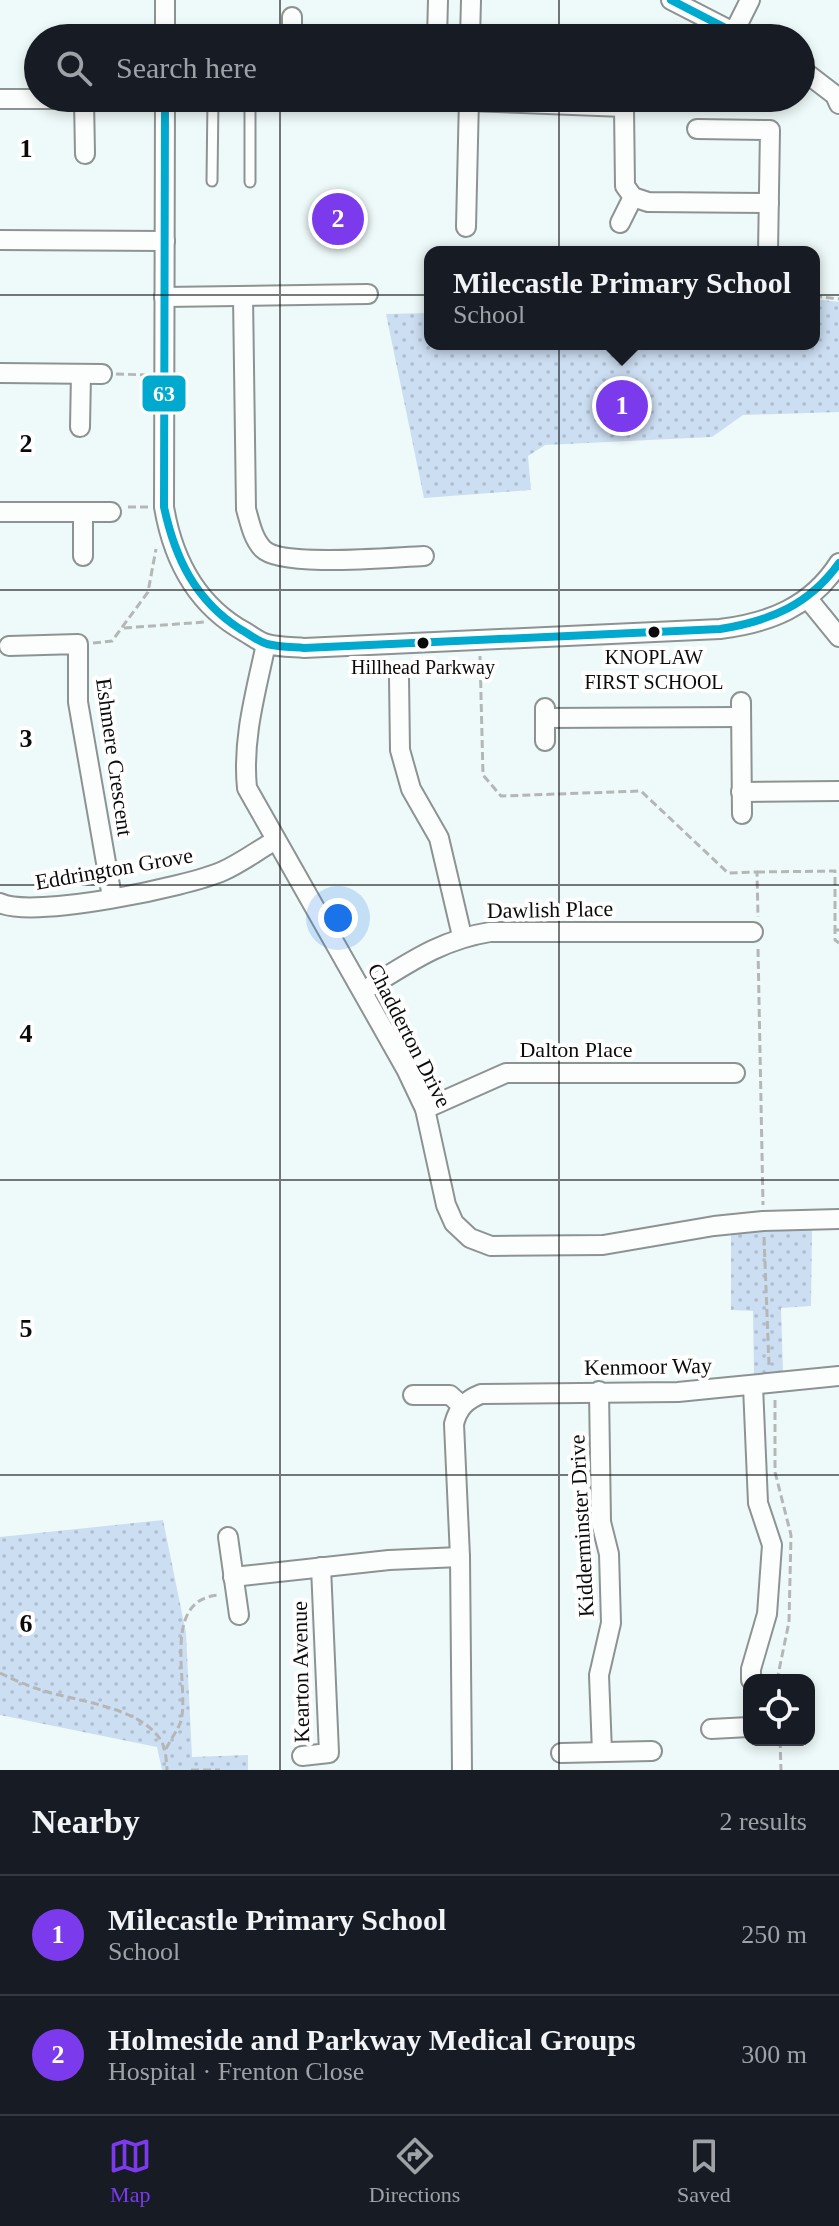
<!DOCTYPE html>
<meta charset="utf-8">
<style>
:root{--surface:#171b24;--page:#242831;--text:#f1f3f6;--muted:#9ea1a6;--line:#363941;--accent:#7c3aed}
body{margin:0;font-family:Georgia,serif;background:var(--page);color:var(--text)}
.controls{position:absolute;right:24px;bottom:24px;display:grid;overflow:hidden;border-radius:16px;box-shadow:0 4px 12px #0003}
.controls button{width:72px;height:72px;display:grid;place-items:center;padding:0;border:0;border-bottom:2px solid var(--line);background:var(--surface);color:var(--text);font:40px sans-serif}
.you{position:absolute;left:338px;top:918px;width:28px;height:28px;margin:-20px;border:6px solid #fff;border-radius:50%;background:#1a73e8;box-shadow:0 0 0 12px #1a73e833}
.badge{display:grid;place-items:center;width:52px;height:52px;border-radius:50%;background:var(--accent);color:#fff;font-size:26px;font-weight:700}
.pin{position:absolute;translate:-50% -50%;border:4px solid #fff;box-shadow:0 2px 8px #0006}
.popup{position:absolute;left:424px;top:246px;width:396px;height:104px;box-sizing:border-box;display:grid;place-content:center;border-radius:16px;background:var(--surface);filter:drop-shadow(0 2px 6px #0005);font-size:26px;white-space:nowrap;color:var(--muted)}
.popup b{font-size:30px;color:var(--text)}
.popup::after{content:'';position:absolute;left:50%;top:100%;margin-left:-16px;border:16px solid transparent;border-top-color:var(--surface)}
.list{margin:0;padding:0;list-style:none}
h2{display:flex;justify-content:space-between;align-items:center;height:104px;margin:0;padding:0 32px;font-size:34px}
h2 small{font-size:26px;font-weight:400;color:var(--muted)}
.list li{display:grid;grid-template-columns:52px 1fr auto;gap:24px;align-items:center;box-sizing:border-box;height:120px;padding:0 32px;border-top:2px solid var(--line)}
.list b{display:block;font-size:30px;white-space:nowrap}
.list p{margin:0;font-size:26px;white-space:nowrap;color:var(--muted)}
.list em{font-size:26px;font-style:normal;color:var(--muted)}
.icon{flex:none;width:44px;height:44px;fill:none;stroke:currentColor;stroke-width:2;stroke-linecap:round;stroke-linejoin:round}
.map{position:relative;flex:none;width:839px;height:1770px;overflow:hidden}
.search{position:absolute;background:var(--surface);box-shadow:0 4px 12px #0003;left:24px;right:24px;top:24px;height:88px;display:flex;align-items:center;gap:20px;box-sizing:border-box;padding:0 28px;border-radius:44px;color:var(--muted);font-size:30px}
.sheet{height:344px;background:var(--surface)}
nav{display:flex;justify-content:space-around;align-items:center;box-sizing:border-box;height:112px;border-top:2px solid var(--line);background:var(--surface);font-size:22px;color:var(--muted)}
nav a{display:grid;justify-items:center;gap:4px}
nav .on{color:var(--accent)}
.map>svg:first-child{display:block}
.grass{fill:url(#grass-dots)}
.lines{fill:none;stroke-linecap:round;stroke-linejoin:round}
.service-casing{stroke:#8d9392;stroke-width:13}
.minor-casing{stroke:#8d9392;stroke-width:22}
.path{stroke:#b5b7b7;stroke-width:3;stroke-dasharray:8 4;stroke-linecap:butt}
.service{stroke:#fcfefe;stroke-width:9}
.minor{stroke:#fcfefe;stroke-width:18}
.bus-1-casing{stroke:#fff;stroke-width:14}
.bus-1{stroke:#00a9ce;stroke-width:8}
.grid{fill:none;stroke:#0b0b0b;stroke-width:2;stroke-opacity:0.55}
.bus-dot{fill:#0b0b0b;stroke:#fff;stroke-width:3}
.labels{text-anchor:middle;stroke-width:8;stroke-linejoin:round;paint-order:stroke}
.bus-label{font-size:20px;fill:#0b0b0b;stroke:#fff}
.street-label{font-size:22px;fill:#0b0b0b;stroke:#fff}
.grid-label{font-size:26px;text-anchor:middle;font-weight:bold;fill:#0b0b0b;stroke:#fff;stroke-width:8;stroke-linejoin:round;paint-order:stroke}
.line-badge{stroke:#fff;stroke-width:3}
.badge-label{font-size:22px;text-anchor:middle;font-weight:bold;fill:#fff}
</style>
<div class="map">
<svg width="839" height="1770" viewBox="0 0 839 1770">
<defs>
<pattern id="grass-dots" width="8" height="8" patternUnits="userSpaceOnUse" patternTransform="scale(2)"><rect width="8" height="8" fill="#ccdef2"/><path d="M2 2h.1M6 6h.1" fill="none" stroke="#aebdce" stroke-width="1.8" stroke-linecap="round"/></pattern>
</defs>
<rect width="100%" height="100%" fill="#eefaf9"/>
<!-- grass -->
<g class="grass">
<path d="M814,299L839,302V412L743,415L712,437L545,445L528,456L531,490L424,498L386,314L430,313V344H814Z"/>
<path d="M812,1230L811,1306L781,1308L783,1372L754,1374L753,1311L731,1310V1233Z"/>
<path d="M163,1520L186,1633L192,1757L248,1755V1770H162L157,1747L0,1715V1537Z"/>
</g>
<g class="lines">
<defs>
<g id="service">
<path d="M250,98V182"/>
<path d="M212,181L213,98"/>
</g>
<g id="minor">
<path d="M671,0L745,38"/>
<path d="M734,32L750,0"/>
<path d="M165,38V0"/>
<path d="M292,38V17"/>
<path d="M437,38L438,0"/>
<path d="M470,38L471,0"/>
<path d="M625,38V35"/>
<path d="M801,69L835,95L839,104"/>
<path d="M165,98L164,507C173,560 196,605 245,632C252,636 259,642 267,644C278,647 292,647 304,648L720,629C769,623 811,607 839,563"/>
<path d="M0,99H103"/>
<path d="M84,99L85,154"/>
<path d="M469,101L624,107L625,186L633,197L648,202L769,203"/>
<path d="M697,129L770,130L768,252"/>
<path d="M620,223L633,197"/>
<path d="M466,227L469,98"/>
<path d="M0,240L165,241"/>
<path d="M243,296L246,509C250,523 253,539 263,549C282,568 393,557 424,556"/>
<path d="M164,297L368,294"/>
<path d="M0,373L102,374"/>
<path d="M80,427L81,374"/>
<path d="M0,512H111"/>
<path d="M83,556V513"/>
<path d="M808,599L839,637"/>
<path d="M266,644C256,691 242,739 247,788L406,1069L425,1109L446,1205L454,1223L470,1238L491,1246L603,1245L714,1226L763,1221L839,1219"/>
<path d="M9,646L78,644V702L112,897"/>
<path d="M399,677L400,750L411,789L439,838L462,936"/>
<path d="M741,702L742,814"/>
<path d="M545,708V741"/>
<path d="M545,718L741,717"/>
<path d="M741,792L839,791"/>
<path d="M0,903C33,919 187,887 223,871C241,863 258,850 276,840"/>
<path d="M363,991C406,965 439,940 490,932H753"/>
<path d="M425,1109L506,1073H735"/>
<path d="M599,1391L601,1522L609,1554L611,1623L599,1675L602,1752"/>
<path d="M413,1395H450L462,1406"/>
<path d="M228,1537L239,1615"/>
<path d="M233,1577L389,1560L460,1557"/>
<path d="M751,1680V1669L767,1614L772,1545L758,1503L753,1386"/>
<path d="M711,1729L749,1727"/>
<path d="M561,1753L652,1751"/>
<path d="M302,1756L329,1753L321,1567"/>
<path d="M462,1770L460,1557L454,1424C458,1408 466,1400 481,1394L678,1392L839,1376"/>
</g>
</defs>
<!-- service casing -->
<use href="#service" class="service-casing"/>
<!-- minor casing -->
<use href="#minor" class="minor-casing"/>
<!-- path -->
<g class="path">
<path d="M814,296L839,299"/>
<path d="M116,374L148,375"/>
<path d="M128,507H148"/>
<path d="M124,628L205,622"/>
<path d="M93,643L112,641L148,592L156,549"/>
<path d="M480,656L483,775L501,796L641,791L728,873L757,872L758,917"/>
<path d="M757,872L835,871V930"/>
<path d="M839,930H835V940L839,943"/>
<path d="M758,949L763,1205"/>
<path d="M764,1237L769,1365"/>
<path d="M775,1400V1472L791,1535L789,1622L777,1680"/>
<path d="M0,1673C13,1679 27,1686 41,1690C75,1701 133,1706 157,1735C166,1745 166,1757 167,1770"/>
<path d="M780,1740L781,1770"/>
<path d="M166,1749C170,1740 178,1730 181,1721C190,1685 159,1598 220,1595"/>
<path d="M191,1770H220"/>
</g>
<!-- service -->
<use href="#service" class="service"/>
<!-- minor -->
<use href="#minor" class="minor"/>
<defs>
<g id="bus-1">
<path d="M671,0L745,38"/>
<path d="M165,98L164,507C175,558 195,600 240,629C249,634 257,641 267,644C279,647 292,647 304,648L720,629C770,621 809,605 839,563"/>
</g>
</defs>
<!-- bus-1 casing -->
<use href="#bus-1" class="bus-1-casing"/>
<!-- bus-1 -->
<use href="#bus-1" class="bus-1"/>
</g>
<!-- grid -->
<path class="grid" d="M280,0V38M559,0V38M280,98V1770M559,98V1770M0,295H839M0,590H839M0,885H839M0,1180H839M0,1475H839"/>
<!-- markers -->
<g class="bus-dot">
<circle cx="654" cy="632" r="7"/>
<circle cx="423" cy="643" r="7"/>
</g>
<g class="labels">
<!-- bus labels -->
<g class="bus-label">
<text x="654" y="664">KNOPLAW<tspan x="654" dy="25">FIRST SCHOOL</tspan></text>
<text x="423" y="674">Hillhead Parkway</text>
</g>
<!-- street labels -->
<g class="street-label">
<text transform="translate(115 757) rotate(82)" y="8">Eshmere Crescent</text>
<text transform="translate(114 868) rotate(-10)" y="8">Eddrington Grove</text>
<text transform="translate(550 909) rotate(-1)" y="8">Dawlish Place</text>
<text transform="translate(410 1035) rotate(63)" y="8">Chadderton Drive</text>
<text x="576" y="1057">Dalton Place</text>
<text transform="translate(648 1366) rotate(-1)" y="8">Kenmoor Way</text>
<text transform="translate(581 1526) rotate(-93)" y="8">Kidderminster Drive</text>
<text transform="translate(300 1672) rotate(-91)" y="8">Kearton Avenue</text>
</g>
</g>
<g class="grid-label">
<text x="26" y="157">1</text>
<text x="26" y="452">2</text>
<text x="26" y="747">3</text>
<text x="26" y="1042">4</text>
<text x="26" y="1337">5</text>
<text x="26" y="1632">6</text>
</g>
<rect class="line-badge" x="141" y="374" width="46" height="39" rx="8" fill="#00a9ce"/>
<g class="badge-label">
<text x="164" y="401">63</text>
</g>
</svg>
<div class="controls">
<button><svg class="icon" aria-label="locate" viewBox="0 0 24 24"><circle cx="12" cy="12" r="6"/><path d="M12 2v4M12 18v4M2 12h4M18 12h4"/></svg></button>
</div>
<div class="you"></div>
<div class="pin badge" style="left:622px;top:406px">1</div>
<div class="popup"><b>Milecastle Primary School</b>School</div>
<div class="pin badge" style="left:338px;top:219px">2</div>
<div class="search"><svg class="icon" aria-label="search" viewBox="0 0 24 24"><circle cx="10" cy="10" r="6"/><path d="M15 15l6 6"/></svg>Search here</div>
</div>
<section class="sheet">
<h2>Nearby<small>2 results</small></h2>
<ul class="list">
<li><span class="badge">1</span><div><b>Milecastle Primary School</b><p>School</p></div><em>250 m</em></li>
<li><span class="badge">2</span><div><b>Holmeside and Parkway Medical Groups</b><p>Hospital · Frenton Close</p></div><em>300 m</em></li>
</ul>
</section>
<nav>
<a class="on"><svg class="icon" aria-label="map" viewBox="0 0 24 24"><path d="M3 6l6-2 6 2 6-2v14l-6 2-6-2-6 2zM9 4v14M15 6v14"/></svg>Map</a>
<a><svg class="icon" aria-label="directions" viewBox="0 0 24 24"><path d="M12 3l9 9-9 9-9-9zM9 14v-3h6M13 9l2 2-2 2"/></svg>Directions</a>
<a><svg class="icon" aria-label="saved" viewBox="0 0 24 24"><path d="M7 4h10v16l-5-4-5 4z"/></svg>Saved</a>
</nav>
